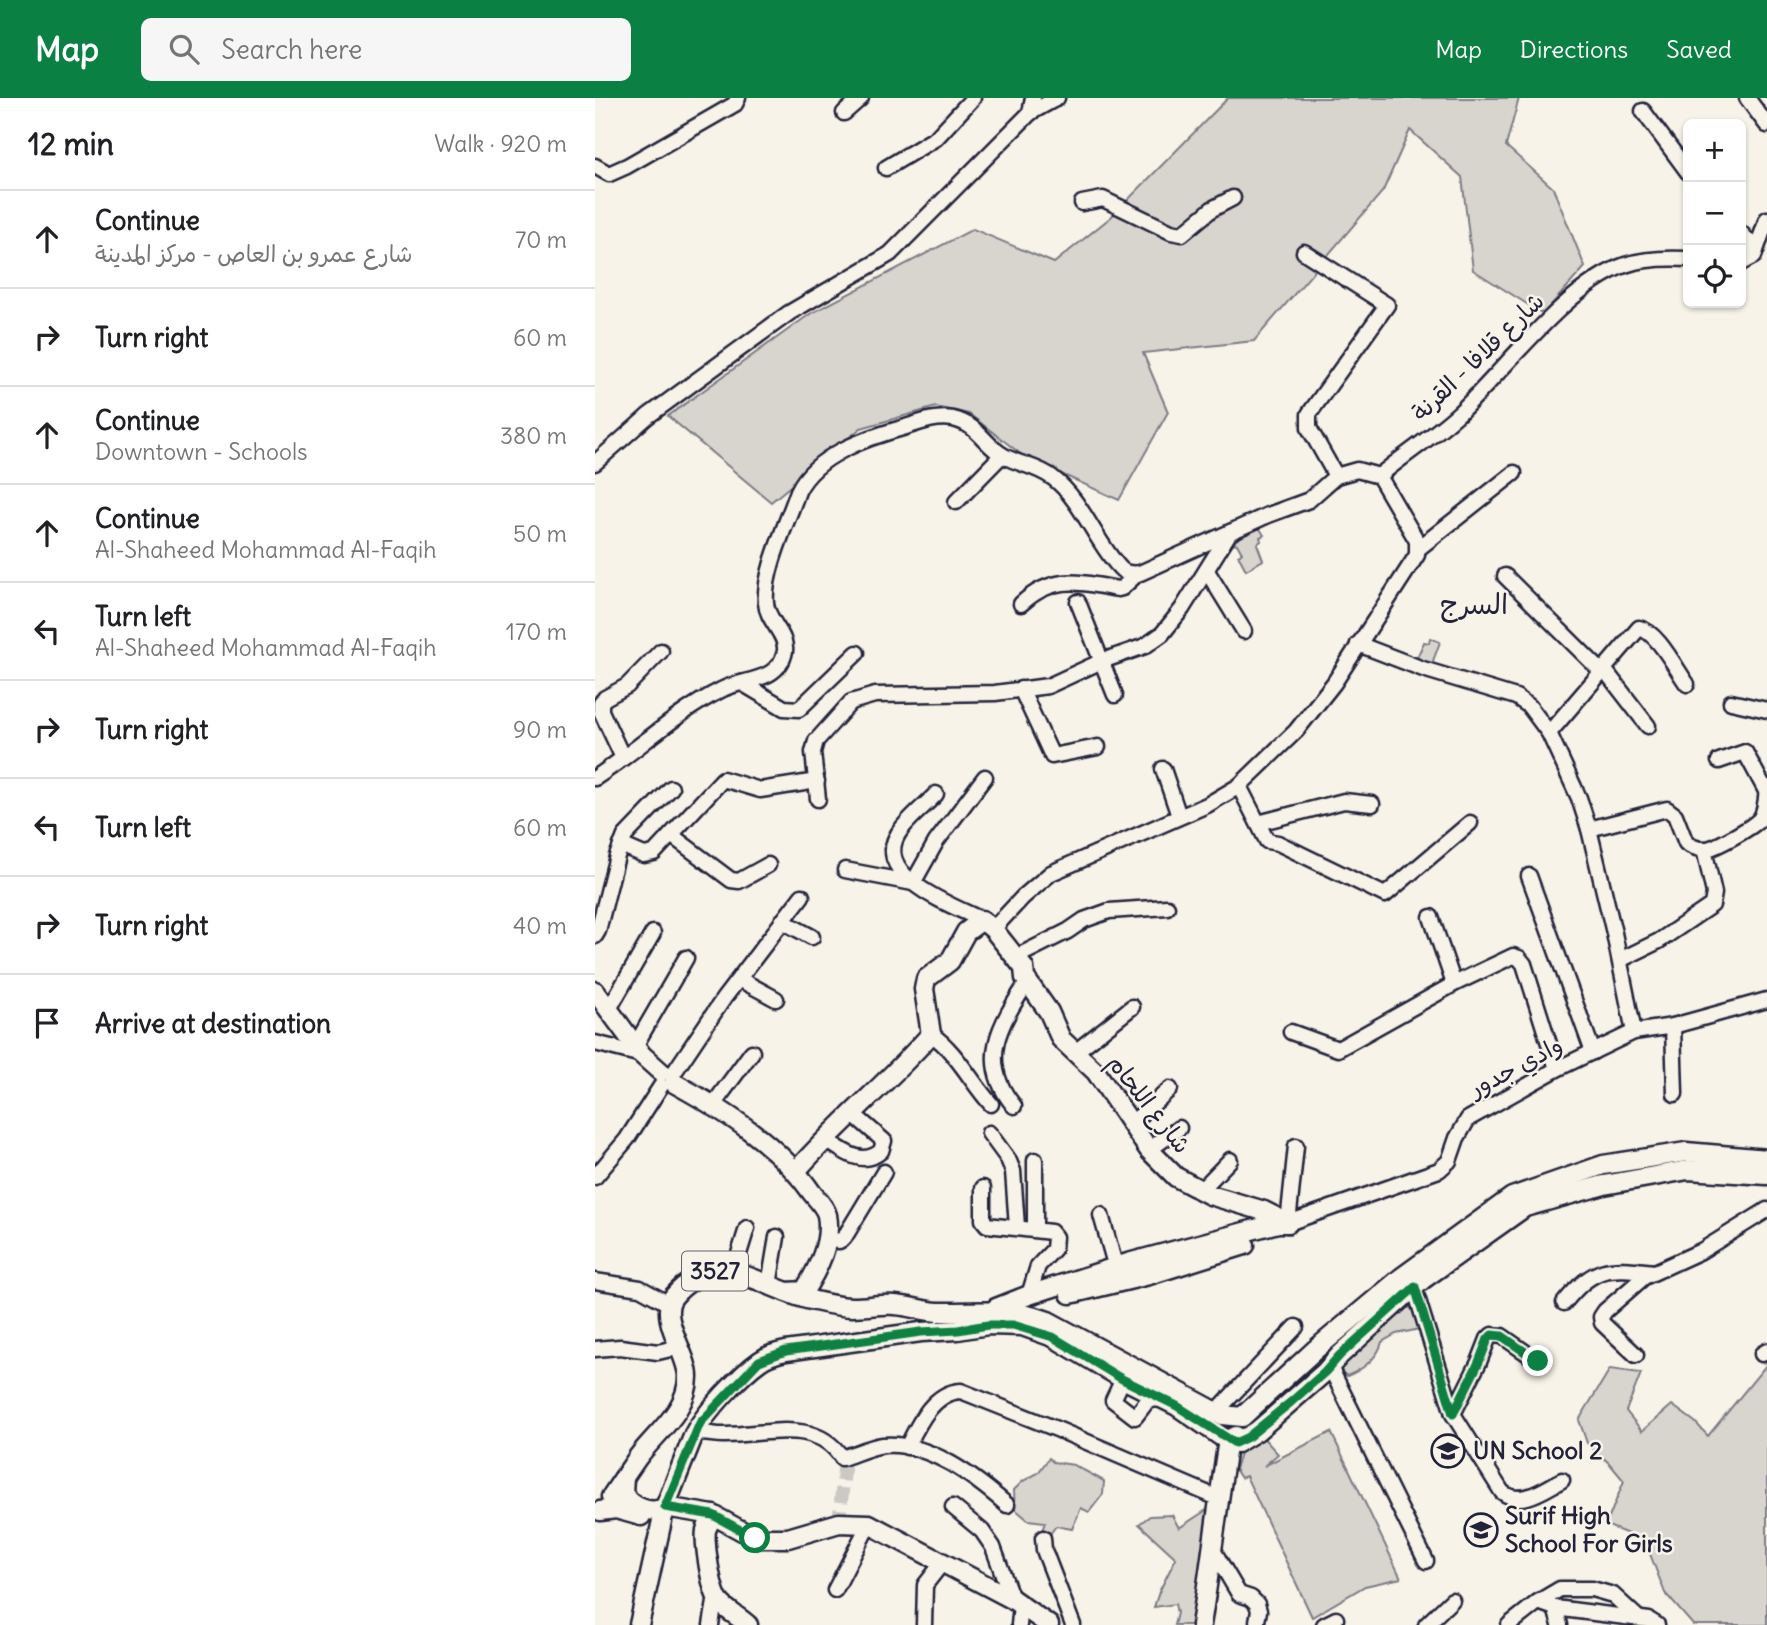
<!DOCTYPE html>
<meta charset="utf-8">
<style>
:root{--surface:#fff;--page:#f6f6f6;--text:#202124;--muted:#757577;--line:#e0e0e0;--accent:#0b8043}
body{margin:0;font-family:Delius,"Playpen Sans Arabic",sans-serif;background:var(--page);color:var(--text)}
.controls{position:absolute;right:21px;top:21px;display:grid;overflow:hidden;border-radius:10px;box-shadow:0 2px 5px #0004}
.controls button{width:63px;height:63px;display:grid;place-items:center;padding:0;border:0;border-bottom:2px solid var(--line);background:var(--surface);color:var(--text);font:35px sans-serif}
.stop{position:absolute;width:21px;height:21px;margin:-16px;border:5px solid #0b8043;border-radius:50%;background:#fff}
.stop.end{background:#0b8043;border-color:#fff;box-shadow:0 2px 7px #0008}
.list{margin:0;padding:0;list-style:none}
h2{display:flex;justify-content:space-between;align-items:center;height:91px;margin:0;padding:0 28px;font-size:30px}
h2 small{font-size:23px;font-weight:400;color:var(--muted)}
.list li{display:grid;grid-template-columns:46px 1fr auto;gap:21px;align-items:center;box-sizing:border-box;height:98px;padding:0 28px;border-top:2px solid var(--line)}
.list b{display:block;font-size:26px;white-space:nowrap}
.list p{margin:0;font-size:23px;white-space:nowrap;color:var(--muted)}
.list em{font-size:23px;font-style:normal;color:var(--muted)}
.icon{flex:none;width:38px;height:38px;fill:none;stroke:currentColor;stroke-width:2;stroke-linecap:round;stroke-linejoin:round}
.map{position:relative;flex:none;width:1172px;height:1527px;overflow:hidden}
header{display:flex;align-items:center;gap:42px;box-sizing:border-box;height:98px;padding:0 35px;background:var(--accent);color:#fff}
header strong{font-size:33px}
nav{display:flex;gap:38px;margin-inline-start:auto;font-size:24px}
.search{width:490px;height:63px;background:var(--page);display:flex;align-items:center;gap:18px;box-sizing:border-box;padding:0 24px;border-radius:10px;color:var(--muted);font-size:26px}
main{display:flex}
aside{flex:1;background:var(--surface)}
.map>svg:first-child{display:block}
.green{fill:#d8d5cf;stroke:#7d7c85;stroke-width:2}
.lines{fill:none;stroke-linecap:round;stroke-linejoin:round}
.minor-tunnel{stroke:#ccc9c5;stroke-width:14;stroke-dasharray:14 7;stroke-linecap:butt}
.minor-casing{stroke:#22223b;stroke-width:19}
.major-casing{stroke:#22223b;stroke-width:23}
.minor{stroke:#f7f3e8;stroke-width:14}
.major{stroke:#f7f3e8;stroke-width:18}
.route{stroke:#0b8043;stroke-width:9}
.labels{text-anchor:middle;stroke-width:5;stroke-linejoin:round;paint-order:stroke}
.shield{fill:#f7f3e8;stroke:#62616f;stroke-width:2}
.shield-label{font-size:23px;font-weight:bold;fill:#22223b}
.street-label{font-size:24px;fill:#22223b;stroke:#f7f3e8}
.poi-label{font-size:24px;font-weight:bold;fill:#22223b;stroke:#f7f3e8;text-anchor:start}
.quarter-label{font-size:28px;fill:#22223b;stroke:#f7f3e8}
</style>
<header>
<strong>Map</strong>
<div class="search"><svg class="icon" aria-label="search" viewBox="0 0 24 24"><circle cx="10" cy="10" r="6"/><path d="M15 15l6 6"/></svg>Search here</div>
<nav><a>Map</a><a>Directions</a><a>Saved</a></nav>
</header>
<main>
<aside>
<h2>12 min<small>Walk · 920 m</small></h2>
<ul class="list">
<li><svg class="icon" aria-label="ahead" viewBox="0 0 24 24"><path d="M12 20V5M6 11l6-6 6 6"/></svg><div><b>Continue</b><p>شارع عمرو بن العاص - مركز المدينة</p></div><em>70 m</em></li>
<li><svg class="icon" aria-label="right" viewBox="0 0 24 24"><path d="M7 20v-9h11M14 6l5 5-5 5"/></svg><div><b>Turn right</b></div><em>60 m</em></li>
<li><svg class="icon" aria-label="ahead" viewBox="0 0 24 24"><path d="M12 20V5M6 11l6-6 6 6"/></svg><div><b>Continue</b><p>Downtown - Schools</p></div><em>380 m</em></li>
<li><svg class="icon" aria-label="ahead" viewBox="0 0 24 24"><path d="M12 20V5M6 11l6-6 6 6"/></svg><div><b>Continue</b><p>Al-Shaheed Mohammad Al-Faqih</p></div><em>50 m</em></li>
<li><svg class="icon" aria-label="left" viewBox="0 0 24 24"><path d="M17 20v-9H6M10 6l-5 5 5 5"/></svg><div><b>Turn left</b><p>Al-Shaheed Mohammad Al-Faqih</p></div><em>170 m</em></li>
<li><svg class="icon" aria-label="right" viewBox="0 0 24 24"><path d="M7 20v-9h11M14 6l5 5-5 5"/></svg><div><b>Turn right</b></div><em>90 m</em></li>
<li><svg class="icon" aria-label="left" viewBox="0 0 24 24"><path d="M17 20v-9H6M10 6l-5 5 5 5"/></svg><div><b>Turn left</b></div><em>60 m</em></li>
<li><svg class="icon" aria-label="right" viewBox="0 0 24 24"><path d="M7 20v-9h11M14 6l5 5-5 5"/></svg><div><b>Turn right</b></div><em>40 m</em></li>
<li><svg class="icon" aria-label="arrive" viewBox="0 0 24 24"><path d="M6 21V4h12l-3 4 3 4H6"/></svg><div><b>Arrive at destination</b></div></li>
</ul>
</aside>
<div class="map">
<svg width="1172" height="1527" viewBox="0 0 1172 1527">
<rect width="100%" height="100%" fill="#f7f3e8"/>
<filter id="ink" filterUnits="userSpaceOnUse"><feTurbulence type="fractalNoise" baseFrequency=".0143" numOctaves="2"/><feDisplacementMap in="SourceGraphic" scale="14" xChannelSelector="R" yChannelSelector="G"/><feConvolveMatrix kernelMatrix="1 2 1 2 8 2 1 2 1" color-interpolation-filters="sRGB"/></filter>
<g filter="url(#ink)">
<!-- green -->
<g class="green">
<path d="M633,0H924L911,48L958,90L990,169L948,216L878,172L867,79L815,32L788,93L659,243L548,255L573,314L524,402L431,360L374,316L341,309L266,330L176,404L73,318L215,216L378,131L459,165L516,119Z"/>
<path d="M663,428L669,437L665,439L666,443L662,446L668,462L651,472L643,457L647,455L642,446L637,445Z"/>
<path d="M835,540L845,544L835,571L820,564L829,544L834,545Z"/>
<path d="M807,1208L819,1211L825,1231L801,1236L787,1244C783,1260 767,1272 752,1278L743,1271Z"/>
<path d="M1172,1266V1527H1098L1070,1495L1050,1443L1011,1427L1029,1383L1015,1366L992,1345L984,1322L1015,1271L1046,1275L1031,1313L1047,1333L1077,1307L1100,1324L1113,1338Z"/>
<path d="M736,1334L806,1480L770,1488L717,1519L651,1378L646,1380L640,1371L646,1352L665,1336L683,1356L669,1368Z"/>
<path d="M454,1360L458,1364L479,1367L509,1383L508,1396L494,1414L486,1410L477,1431L461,1428L452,1440L445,1439L450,1424L433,1422L420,1411L419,1392L428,1383L443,1375Z"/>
<path d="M613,1411L615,1416L600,1527H579L582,1515L580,1506L559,1509L564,1494L581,1460L544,1426L555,1418L577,1417L584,1430Z"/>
</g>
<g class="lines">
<!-- minor-tunnel -->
<path class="minor-tunnel" d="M244,1425L249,1372L247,1360"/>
<defs>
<g id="minor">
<path d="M1152,0L1172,27"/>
<path d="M1048,13L1093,74"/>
<path d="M249,15L266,0"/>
<path d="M435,15L462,0"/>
<path d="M0,68L14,76L32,68L140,6L143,0"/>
<path d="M291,70L341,40L378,0"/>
<path d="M487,105L508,101L576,134L587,136L617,111L638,100"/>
<path d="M1146,135L1161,152"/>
<path d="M709,154L792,207L714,316V330L741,378"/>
<path d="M1146,165L1159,158L1172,121"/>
<path d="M0,365L53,318L194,215L295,156L435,15L438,0"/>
<path d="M361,404L407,357"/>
<path d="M824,450L919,375"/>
<path d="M612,473L649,533"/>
<path d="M910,478L1007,574"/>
<path d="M483,504L520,597"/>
<path d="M426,506C458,476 484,484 523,491L527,490L542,476"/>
<path d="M763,546L828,571L921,599L934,608L954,635L984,700L994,731L1019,835L1039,934"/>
<path d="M1009,571L1053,628"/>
<path d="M147,585L189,610L204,611L262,555"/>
<path d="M426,591L457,658L503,649"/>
<path d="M1136,604L1172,612"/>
<path d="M954,635L1044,530C1062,533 1081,571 1092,586"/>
<path d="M28,660L6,613V605L10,600L32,588L66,553"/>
<path d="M1124,663L1150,654L1171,693"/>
<path d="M568,671L584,718"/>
<path d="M0,680C43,652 80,615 126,592C148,580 184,585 190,553C192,536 172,523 171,505C168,474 193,423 203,393C221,356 274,339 311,329C326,324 342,318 358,321C384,327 389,347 409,358C425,367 443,368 458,380C487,402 501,445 525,470C530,476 537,476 545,475L673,417L714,402L741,378L762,372L784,378C810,356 839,338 864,315C910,272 972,187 1030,167C1050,160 1072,160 1093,161"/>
<path d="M644,688L672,743L683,745L790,797L875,725"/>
<path d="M341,696C329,709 312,721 303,736C277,779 359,808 387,822"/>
<path d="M223,701L218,654L221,643L256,604L280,597L400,595L453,588L507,563L550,548L567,536L587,511L635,434"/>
<path d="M663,725L749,703L777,706"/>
<path d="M994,731L1072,711L1080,717L1091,745C1097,749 1104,752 1112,751C1122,749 1158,729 1165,721C1171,713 1171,699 1172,689"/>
<path d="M76,737L136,782L144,783L173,767"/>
<path d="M26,747L49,757L59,755L128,681L165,692L222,683"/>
<path d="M250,772L318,785L341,744L390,679"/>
<path d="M934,778L998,954"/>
<path d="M836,819L859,886"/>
<path d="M187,823L217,839"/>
<path d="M398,831L428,799L456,775L612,707L644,688L701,633L739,585L822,457V443L784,378"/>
<path d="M0,838L3,833L22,758L30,738L76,690"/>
<path d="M421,859L473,833L489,822L514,813L572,809"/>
<path d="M1025,862L1064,843L1117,807L1119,795L1109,751"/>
<path d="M144,881L181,901"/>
<path d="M14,911L58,835"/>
<path d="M1078,928L1080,996"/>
<path d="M696,934L743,951L859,886L918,858L924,860L929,866L962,971"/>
<path d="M336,936C362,954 376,984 396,1006"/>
<path d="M0,945L47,957"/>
<path d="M40,948L91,860"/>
<path d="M479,955L537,909"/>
<path d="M78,976L129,900L207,798"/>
<path d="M118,1007L157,954"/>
<path d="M419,1008C382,963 405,926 432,885"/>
<path d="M536,1026L575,991"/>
<path d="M394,1035L413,1061L418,1073L422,1129"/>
<path d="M230,1041C247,1052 267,1070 286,1053L289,1043L257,1015"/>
<path d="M701,1048L693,1125L844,1072L854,1063L862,1040L873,1021L962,971L1039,934L1078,928L1172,902"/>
<path d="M554,1052L584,1030"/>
<path d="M440,1062V1131"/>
<path d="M0,1079L32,1041L66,988"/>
<path d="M388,1090V1122L392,1127L456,1134L460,1139L459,1151L443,1168L434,1197"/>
<path d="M606,1092L635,1062"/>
<path d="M506,1117L521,1170"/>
<path d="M233,1142L244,1143L249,1140L289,1074"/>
<path d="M138,1175L152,1130"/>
<path d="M0,1183L45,1190L74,1206"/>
<path d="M174,1187L182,1139"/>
<path d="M819,1189L858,1316L907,1394C927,1409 948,1392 967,1382"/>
<path d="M969,1205C1000,1167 1013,1169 1059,1174"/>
<path d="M0,1251L25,1249L63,1254L84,1249"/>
<path d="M1167,1256L1172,1253"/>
<path d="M1041,1257L1007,1225L1006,1219L1010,1213L1049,1179L1106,1153L1172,1112"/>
<path d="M735,1269L831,1463"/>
<path d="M528,1281L518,1302L540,1319L553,1302L569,1301"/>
<path d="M621,1314L701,1229"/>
<path d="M858,1316L884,1264L893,1241L897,1237L907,1238L943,1263"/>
<path d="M99,1336C110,1333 120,1338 131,1337C171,1337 221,1319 247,1360C260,1356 274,1349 288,1347C333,1343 380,1379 412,1407"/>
<path d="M312,1349C323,1327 338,1294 366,1293L464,1332L623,1400"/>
<path d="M358,1409L387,1433L398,1449L417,1501"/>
<path d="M448,1440L449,1452L478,1527"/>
<path d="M618,1452L644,1496L656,1500L662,1506L664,1513L662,1523"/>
<path d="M240,1492L274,1426"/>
<path d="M943,1504L965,1491H997L1018,1497L1043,1520"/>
<path d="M960,1510L1054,1522L1062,1527"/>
<path d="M116,1527L121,1498"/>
<path d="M329,1527L330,1487L348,1464"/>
<path d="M424,1527L426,1507"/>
<path d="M729,1527L741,1521"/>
<path d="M831,1527L857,1502"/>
<path d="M914,1527L943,1504L960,1510L965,1527"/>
</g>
<g id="major">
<path d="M0,893L47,957L66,974"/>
<path d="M79,985C130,1013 184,1047 217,1095C222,1101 230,1109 232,1117C237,1144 223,1171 209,1193L192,1194"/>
<path d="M202,1072C244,1024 294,984 336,936L329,891L331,881L355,863L371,834L387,822L398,831L429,870L430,880L454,914L466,941L501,974L554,1052L581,1079L615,1097L669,1113L693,1125"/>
<path d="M475,1196L554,1177L650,1147"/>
<path d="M401,1210L434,1197L533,1165L683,1125H693"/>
<path d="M29,1380L28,1395C36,1408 55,1418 70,1409"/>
<path d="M16,1399C25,1385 34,1372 43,1359C61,1335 93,1312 93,1279C93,1256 62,1218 79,1198C89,1186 108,1173 125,1172C148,1172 191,1197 216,1202C229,1205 244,1209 258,1209C272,1209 286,1206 300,1207C315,1208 328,1213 343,1214C383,1215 414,1209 453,1223L627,1317L647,1319L721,1251L807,1179L917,1099L1008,1067L1091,1054L1172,1061"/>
<path d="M70,1409L118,1417L160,1440H193L244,1425L274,1426L417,1501L454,1527"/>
<path d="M5,1413L21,1411L46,1418"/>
<path d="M118,1417C116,1422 113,1427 111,1432C109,1446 116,1491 124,1503C130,1512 145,1519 153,1527"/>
<path d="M44,1527L70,1409L99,1336C110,1315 145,1277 165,1263C173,1257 182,1255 191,1253L326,1234L363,1232L393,1227L427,1228L458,1239L528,1281L582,1308L627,1339L642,1345L662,1333L730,1274L745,1257L827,1182L930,1109L1009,1087L1093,1072L1172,1077"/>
<path d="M606,1527C616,1465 623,1404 633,1342L641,1338"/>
</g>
</defs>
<!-- minor casing -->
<use href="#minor" class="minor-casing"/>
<!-- major casing -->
<use href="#major" class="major-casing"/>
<!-- minor -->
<use href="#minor" class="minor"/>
<!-- major -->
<use href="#major" class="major"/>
</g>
</g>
<g class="lines" filter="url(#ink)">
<!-- route -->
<path class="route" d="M160,1440L118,1417L70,1409L105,1325L164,1263L191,1253L326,1234L363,1232L393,1227H418L458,1239L527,1281L582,1308L640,1345L653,1339L696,1304L730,1274L745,1257L820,1189L858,1316L884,1264L893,1241L897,1237L907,1238L943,1263"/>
</g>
<!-- icons -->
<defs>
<symbol id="school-ring" viewBox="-11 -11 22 22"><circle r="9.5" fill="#f7f3e8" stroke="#22223b" stroke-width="1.5"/><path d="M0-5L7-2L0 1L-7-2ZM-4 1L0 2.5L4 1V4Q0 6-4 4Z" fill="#22223b"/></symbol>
</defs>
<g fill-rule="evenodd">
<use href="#school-ring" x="834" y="1334" width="38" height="38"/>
<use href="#school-ring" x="867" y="1413" width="38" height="38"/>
</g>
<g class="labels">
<!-- shield labels -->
<rect class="shield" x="87" y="1153.5" width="66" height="39" rx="5"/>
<g class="shield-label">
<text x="120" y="1181">3527</text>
</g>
<!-- street labels -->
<g class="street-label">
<text transform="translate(883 259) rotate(-44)" y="8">شارع قلافا - القرنة</text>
<text transform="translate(921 969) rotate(-28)" y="8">وادي جدور</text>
<text transform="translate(554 1006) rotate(52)" y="8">شارع اللحام</text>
</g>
<!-- poi labels -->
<g class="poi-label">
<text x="878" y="1361">UN School 2</text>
<text x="910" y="1426">Surif High<tspan x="910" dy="28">School For Girls</tspan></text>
</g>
<!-- quarter labels -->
<g class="quarter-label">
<text x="879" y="516">السرج</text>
</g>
</g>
</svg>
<div class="controls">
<button>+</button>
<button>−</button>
<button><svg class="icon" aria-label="locate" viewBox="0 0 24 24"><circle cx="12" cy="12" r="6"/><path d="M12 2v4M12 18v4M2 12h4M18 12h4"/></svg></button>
</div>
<div class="stop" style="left:160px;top:1440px"></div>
<div class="stop end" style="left:943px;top:1263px"></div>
</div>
</main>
